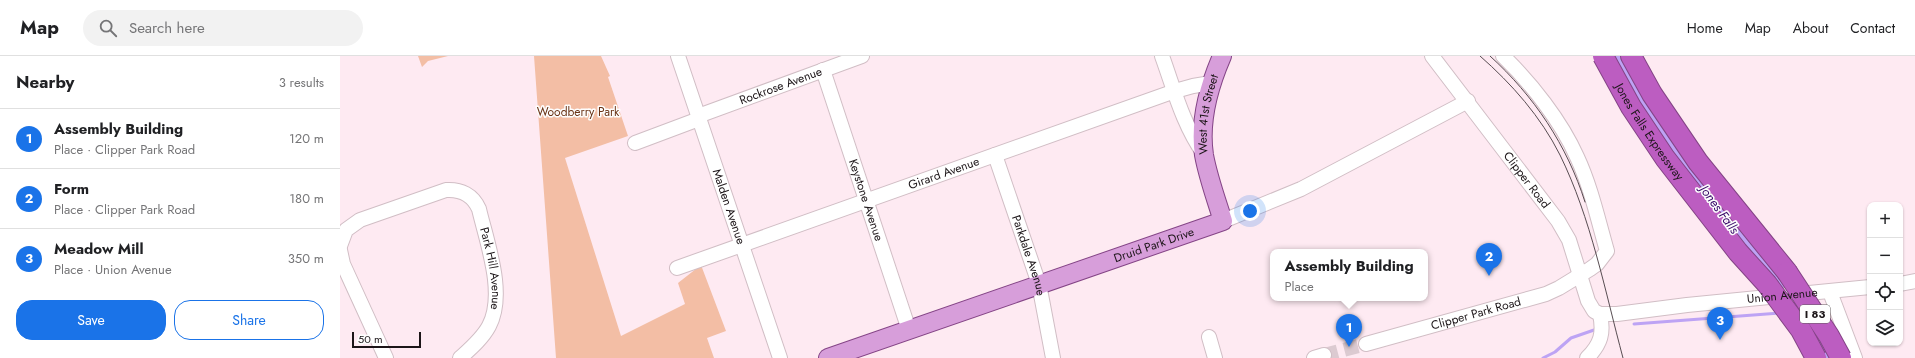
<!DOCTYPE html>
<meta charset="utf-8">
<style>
:root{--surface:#fff;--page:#f2f2f2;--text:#202124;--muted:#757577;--line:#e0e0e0;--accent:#1a73e8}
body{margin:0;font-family:Jost,sans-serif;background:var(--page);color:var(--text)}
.controls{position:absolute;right:12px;bottom:12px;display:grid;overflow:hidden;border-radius:8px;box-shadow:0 1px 3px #0004}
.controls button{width:36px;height:36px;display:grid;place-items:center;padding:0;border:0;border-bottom:1px solid var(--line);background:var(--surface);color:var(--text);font:20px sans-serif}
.scale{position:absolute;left:12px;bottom:10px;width:69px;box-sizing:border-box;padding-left:4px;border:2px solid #1c1518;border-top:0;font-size:11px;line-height:14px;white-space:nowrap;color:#1c1518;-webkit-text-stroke:3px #fefefe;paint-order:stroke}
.you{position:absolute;left:910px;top:155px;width:14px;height:14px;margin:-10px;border:3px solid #fff;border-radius:50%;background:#1a73e8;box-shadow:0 0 0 6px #1a73e833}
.badge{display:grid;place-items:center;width:26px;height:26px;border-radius:50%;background:var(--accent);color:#fff;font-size:13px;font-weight:700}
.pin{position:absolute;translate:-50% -33px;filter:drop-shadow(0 1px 2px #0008)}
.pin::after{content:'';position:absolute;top:21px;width:14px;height:12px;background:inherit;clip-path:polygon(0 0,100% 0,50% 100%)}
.popup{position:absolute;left:930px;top:193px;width:158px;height:52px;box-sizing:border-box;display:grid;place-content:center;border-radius:8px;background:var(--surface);filter:drop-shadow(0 1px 3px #0005);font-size:13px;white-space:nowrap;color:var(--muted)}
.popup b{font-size:15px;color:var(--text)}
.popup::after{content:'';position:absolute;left:50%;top:100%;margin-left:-8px;border:8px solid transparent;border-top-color:var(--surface)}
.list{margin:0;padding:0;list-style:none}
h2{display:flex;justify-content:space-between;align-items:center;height:52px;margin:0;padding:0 16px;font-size:17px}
h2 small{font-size:13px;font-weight:400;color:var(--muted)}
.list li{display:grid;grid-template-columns:26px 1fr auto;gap:12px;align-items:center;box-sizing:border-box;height:60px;padding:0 16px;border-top:1px solid var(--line)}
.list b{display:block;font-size:15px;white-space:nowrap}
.list p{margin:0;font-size:13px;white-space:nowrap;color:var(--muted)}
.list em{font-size:13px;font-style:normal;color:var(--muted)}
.actions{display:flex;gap:8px;padding:12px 16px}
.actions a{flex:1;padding:9px 0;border:1px solid var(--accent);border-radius:16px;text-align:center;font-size:14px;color:var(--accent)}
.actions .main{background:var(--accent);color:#fff}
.icon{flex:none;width:22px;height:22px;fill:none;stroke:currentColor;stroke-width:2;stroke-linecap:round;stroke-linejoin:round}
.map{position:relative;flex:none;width:1575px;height:302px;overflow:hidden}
header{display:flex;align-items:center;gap:24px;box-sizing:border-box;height:56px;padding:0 20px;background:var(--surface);border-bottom:1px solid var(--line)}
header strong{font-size:19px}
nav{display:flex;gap:22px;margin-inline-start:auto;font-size:14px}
.search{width:280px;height:36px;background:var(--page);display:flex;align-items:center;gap:10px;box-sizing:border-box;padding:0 14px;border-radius:22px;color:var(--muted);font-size:15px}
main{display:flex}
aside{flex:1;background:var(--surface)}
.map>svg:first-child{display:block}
.green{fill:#f3bea5}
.water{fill:#bda3f4}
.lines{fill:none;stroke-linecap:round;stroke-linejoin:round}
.stream{stroke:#bda3f4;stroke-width:3}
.minor-tunnel{stroke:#dccad1;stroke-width:14;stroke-dasharray:14 7;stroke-linecap:butt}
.minor-casing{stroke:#d1bec5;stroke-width:16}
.major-casing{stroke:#844486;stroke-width:20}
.highway-casing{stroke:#844486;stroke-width:22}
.minor{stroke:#fff;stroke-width:14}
.major{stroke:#d79eda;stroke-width:18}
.highway{stroke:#bc5dc1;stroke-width:20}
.tram{stroke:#584d52;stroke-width:1}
.highway-bridge-casing{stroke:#844486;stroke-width:22;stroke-linecap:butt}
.highway-bridge{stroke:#bc5dc1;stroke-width:20}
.labels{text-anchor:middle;stroke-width:3;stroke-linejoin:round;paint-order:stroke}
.shield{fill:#fefefe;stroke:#605b5d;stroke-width:1}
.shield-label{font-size:11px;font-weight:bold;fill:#1c1518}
.street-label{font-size:12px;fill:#1c1518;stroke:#fefefe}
.park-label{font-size:12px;fill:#693316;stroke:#fefefe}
.water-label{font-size:13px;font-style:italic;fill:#390a69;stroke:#fefefe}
</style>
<header>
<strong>Map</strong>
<div class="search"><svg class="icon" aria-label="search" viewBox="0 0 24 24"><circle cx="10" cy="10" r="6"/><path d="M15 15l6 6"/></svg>Search here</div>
<nav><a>Home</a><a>Map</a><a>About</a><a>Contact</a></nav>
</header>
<main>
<aside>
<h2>Nearby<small>3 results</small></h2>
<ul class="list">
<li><span class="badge">1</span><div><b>Assembly Building</b><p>Place · Clipper Park Road</p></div><em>120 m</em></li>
<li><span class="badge">2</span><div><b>Form</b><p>Place · Clipper Park Road</p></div><em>180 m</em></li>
<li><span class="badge">3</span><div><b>Meadow Mill</b><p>Place · Union Avenue</p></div><em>350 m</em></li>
</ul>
<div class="actions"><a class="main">Save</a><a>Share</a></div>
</aside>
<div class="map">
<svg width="1575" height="302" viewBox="0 0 1575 302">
<rect width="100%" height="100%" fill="#feeaf2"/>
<!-- green -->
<g class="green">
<path d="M78,0H108L88,5L82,11Z"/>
<path d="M194,0H261L270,20L268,21L288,80L225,102L281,280L345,248L338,227L361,209L386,275L367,282L374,302H216Z"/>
</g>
<!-- water -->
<path class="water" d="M1262,0H1295L1496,302H1474Z"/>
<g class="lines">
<!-- stream -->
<g class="stream">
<path d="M1294,268L1440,257"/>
<path d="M1203,302L1215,296L1231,282L1254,274"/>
</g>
<!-- minor-tunnel -->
<path class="minor-tunnel" d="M984,299L1026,288"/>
<defs>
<g id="minor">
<path id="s1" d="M338,0L440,302"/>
<path d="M822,0C834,33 843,69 864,98"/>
<path id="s2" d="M1092,0L1218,165L1229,184L1248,245L1254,255L1260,258H1277L1347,249L1530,231"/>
<path id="s3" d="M483,14L569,274"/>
<path id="s4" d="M358,60L522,0"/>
<path d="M295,87L359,63"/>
<path id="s5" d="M655,99L699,228L713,302"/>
<path d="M883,165L961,133L1128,45"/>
<path id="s6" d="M0,190L6,174L20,164L106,134C121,133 133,139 139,153C147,187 166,238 149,270C142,283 130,293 120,302"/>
<path d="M0,194L3,208L46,302"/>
<path id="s7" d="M337,212L835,35L853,30L871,27"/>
<path d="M1560,228L1575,225"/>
<path d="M1490,236L1515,302"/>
<path d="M869,281L875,302"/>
<path id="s8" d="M1026,288L1206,238L1219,232L1250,213L1257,208L1267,195C1258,164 1251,131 1237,101C1221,65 1191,27 1163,0"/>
<path d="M974,302L984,299"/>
<path d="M1247,302C1261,288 1264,277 1260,258"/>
</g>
<g id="major">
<path id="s9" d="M488,302L883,165C876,143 868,121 864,99C859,66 869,30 882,0"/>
</g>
<path id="highway" d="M1291,0L1312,38L1358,106L1447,216"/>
</defs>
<!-- minor casing -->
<use href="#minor" class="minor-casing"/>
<!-- major casing -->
<use href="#major" class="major-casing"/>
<!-- highway casing -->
<use href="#highway" class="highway-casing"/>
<!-- minor -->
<use href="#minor" class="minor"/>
<!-- major -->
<use href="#major" class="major"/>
<!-- highway -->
<use href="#highway" class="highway"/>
<!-- tram -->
<g class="tram">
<path d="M1140,0C1172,28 1201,61 1220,99C1251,162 1265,235 1283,302"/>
<path d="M1150,0C1194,40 1227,89 1245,146"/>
</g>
<defs>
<g id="highway-bridge">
<path id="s10" d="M1263,0L1291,51L1325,102L1398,196L1427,228L1461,274L1476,302"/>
<path d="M1447,216L1489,280L1501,302"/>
</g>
</defs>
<!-- highway-bridge casing -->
<use href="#highway-bridge" class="highway-bridge-casing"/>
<!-- highway-bridge -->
<use href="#highway-bridge" class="highway-bridge"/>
</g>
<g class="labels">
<!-- shield labels -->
<rect class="shield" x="1460" y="249" width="30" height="18" rx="3"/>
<g class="shield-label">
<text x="1475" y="262">I 83</text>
</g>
<!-- street labels -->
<g class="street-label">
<text dy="4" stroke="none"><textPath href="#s4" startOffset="88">Rockrose Avenue</textPath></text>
<text dy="4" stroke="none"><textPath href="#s9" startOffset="528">West 41st Street</textPath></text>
<text dy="4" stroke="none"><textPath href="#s10" startOffset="89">Jones Falls Expressway</textPath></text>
<text dy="4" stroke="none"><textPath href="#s7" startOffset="283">Girard Avenue</textPath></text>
<text dy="4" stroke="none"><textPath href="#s2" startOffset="156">Clipper Road</textPath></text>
<text dy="4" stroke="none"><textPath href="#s3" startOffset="137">Keystone Avenue</textPath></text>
<text dy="4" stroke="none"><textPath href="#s1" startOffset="159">Malden Avenue</textPath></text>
<text dy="4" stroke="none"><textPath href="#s9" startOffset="345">Druid Park Drive</textPath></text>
<text dy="4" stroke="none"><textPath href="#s5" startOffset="106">Parkdale Avenue</textPath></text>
<text dy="4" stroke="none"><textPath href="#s6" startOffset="227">Park Hill Avenue</textPath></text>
<text dy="4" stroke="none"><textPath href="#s2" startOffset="495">Union Avenue</textPath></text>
<text dy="4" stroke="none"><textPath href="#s8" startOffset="114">Clipper Park Road</textPath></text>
</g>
<!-- park labels -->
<g class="park-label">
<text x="238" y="60">Woodberry Park</text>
</g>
<!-- water labels -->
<g class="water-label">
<text transform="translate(1380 153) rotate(54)" y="5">Jones Falls</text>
</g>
</g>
</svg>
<div class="controls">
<button>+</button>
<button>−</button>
<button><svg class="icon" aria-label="locate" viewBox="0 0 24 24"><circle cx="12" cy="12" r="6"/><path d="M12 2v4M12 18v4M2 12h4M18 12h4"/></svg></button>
<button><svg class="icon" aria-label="layers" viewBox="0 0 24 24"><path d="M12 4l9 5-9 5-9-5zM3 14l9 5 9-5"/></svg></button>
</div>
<div class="scale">50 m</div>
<div class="you"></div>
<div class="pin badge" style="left:1009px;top:291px">1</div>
<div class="popup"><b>Assembly Building</b>Place</div>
<div class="pin badge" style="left:1149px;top:220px">2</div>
<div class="pin badge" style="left:1380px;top:284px">3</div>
</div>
</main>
